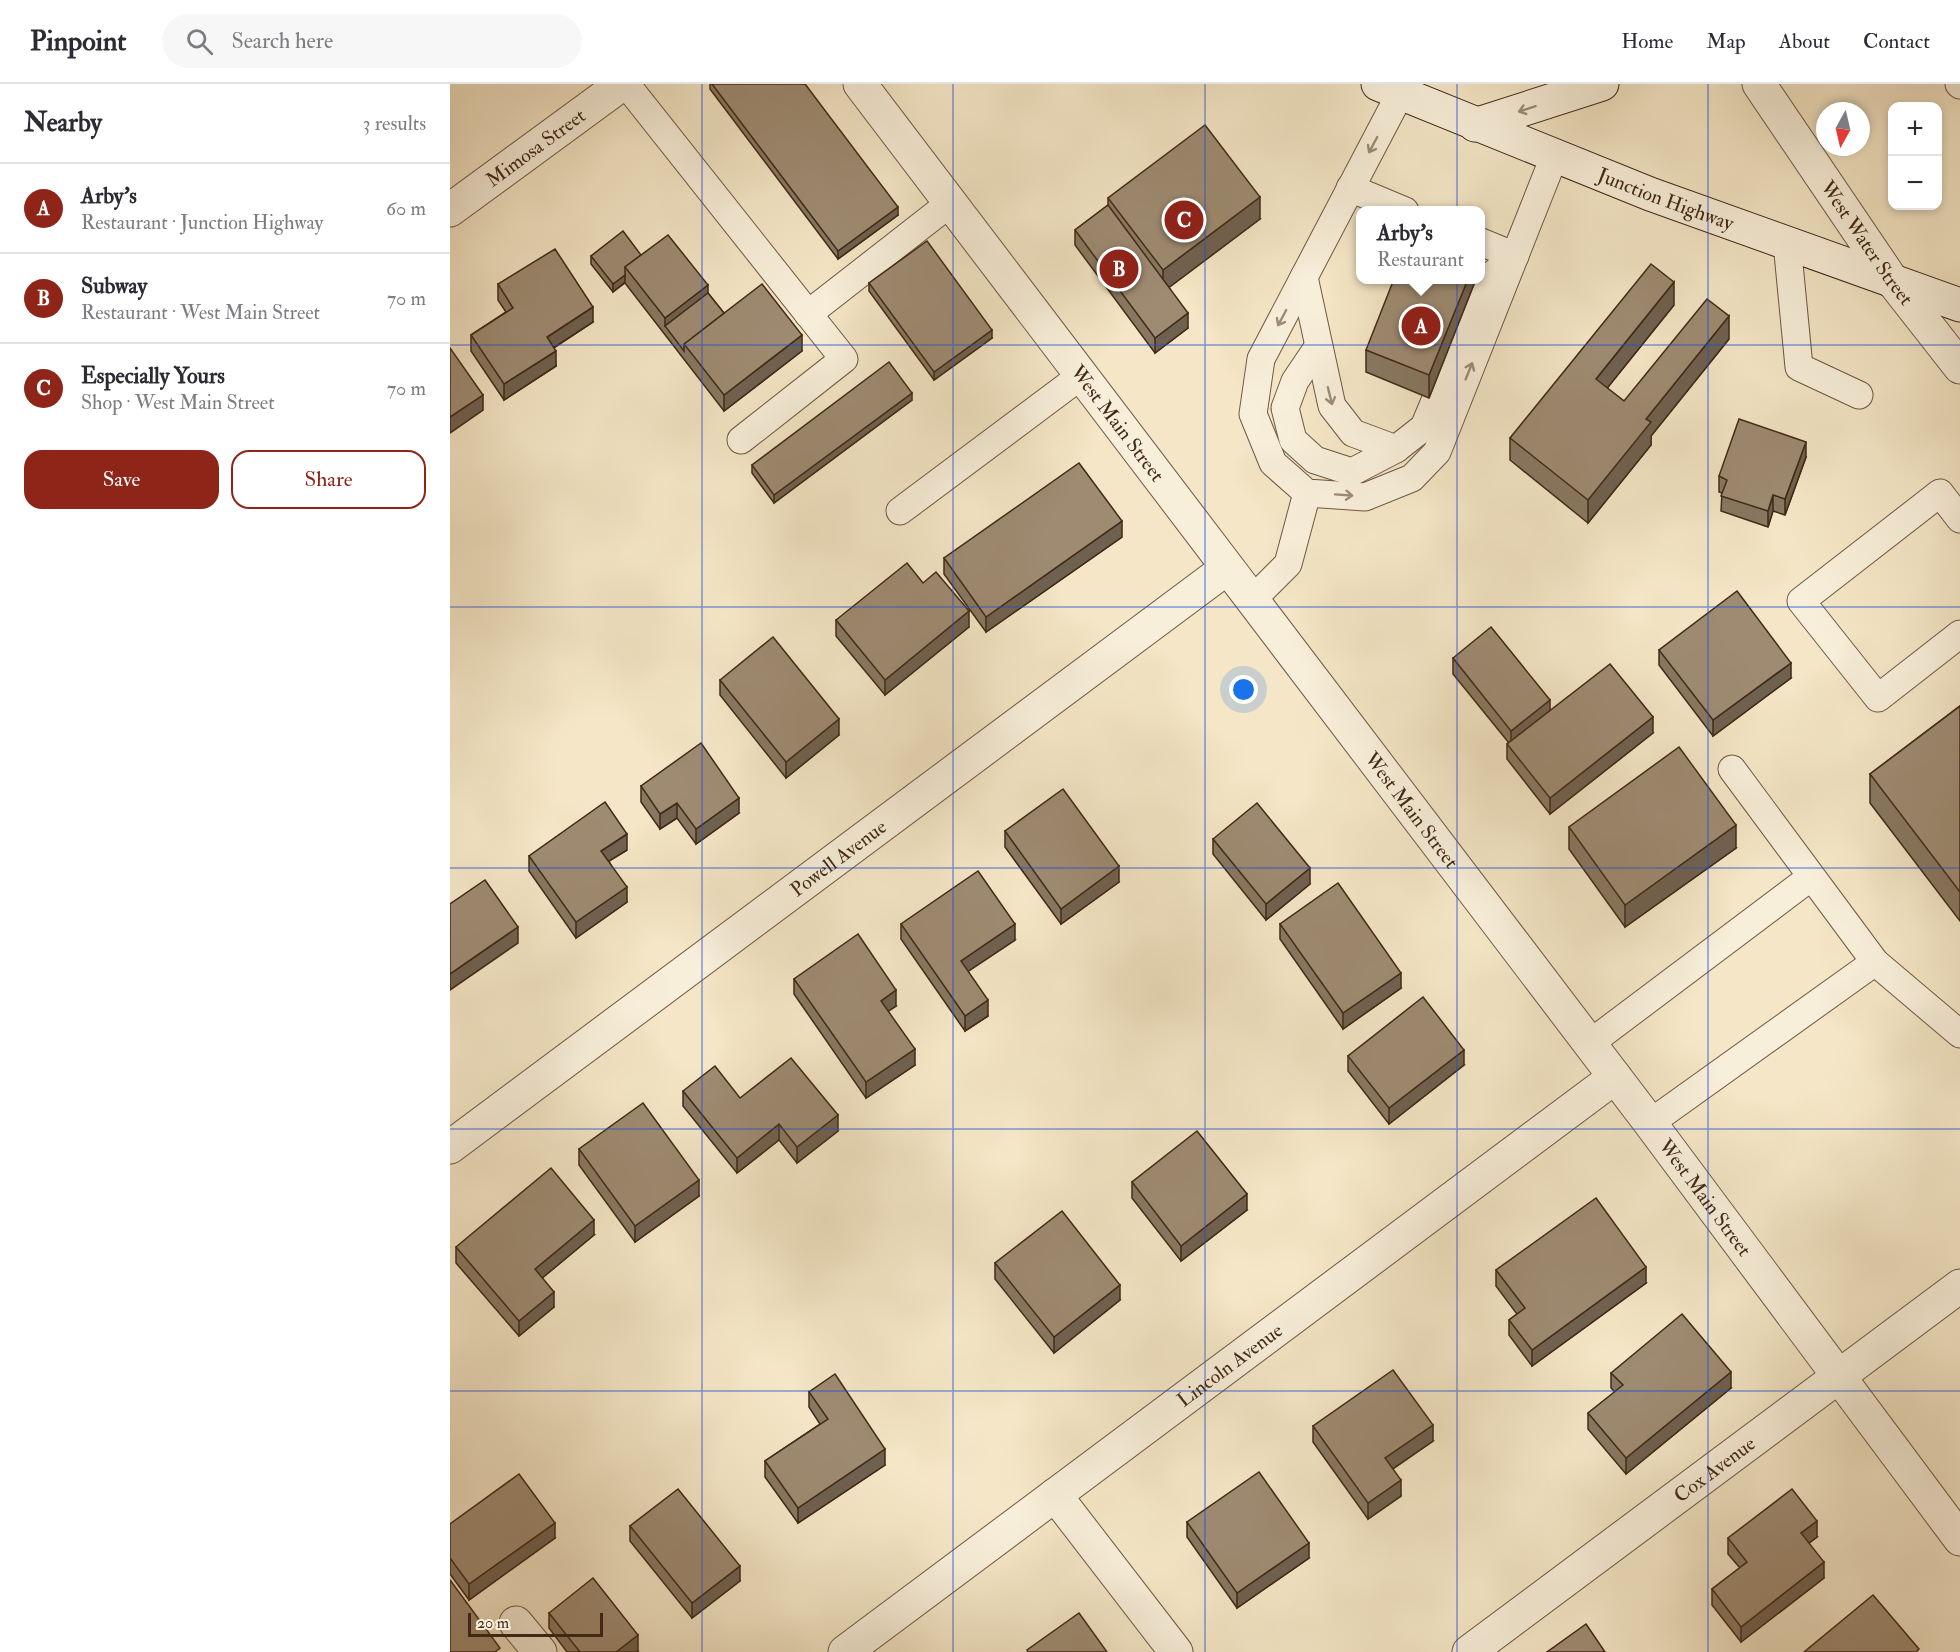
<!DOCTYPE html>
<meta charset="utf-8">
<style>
:root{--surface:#fff;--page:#f7f7f7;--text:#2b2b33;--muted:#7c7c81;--line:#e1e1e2;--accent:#8f2418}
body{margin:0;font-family:"IM FELL Double Pica",serif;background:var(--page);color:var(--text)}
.controls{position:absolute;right:18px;top:18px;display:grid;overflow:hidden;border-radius:12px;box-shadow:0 3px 9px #0003}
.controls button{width:54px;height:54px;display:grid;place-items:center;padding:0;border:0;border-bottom:2px solid var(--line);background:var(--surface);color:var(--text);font:30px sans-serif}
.compass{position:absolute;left:1366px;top:18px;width:54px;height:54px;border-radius:50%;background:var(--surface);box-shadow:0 3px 9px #0003;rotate:188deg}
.scale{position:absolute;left:18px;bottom:15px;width:135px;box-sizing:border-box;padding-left:6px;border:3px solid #412916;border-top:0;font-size:16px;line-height:21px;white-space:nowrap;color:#412916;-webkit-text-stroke:4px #f8efda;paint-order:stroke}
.you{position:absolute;left:794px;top:606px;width:21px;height:21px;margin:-15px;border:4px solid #fff;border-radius:50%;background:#1a73e8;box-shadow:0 0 0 9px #1a73e833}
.badge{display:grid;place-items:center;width:39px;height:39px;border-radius:50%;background:var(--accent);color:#fff;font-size:20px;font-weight:700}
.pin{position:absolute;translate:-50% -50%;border:3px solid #fff;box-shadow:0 2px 6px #0006}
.popup{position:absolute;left:906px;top:122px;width:129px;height:78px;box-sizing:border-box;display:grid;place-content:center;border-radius:12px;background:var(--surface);filter:drop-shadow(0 2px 4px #0005);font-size:20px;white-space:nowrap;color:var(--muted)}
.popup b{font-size:22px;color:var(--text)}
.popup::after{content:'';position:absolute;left:50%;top:100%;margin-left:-12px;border:12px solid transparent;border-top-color:var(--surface)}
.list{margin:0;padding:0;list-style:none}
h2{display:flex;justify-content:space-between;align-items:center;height:78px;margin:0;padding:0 24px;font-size:26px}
h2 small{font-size:20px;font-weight:400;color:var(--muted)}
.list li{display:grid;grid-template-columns:39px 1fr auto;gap:18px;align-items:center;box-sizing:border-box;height:90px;padding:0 24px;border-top:2px solid var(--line)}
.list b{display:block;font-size:22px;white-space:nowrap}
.list p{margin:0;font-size:20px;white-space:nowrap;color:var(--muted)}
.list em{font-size:20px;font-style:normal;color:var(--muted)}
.actions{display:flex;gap:12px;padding:18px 24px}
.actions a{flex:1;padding:14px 0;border:2px solid var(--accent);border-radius:18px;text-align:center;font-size:21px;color:var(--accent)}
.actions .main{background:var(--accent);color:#fff}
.icon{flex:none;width:33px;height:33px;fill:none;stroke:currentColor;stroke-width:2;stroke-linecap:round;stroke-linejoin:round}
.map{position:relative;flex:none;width:1510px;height:1568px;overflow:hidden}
header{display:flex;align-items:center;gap:36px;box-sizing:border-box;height:84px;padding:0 30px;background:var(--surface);border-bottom:2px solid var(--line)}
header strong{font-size:28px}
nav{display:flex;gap:33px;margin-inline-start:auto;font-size:21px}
.search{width:420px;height:54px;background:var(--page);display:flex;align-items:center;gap:15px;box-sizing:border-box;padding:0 21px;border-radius:33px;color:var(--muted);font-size:22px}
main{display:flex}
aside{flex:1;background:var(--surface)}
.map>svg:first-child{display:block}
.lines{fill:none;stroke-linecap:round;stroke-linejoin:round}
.service-casing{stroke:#6e5842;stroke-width:29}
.minor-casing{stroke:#6e5842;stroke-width:35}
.tertiary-casing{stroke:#6e5842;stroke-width:35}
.secondary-casing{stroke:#412916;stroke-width:35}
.service{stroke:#f8efda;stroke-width:27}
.minor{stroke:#f8efda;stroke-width:33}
.tertiary{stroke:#f8efda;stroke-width:33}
.secondary{stroke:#f8efda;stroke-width:33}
.wall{fill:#887862;stroke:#412916;stroke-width:1.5}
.shaded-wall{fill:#6f6150;stroke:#412916;stroke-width:1.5}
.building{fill:#9e8b72;stroke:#412916;stroke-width:1.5}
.oneway{stroke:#9c8c78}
.grid{fill:none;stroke:#1d4ed8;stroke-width:1.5;stroke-opacity:0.55}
.labels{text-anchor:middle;stroke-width:4.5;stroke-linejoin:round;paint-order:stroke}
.street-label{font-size:20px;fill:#412916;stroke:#f8efda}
</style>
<header>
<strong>Pinpoint</strong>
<div class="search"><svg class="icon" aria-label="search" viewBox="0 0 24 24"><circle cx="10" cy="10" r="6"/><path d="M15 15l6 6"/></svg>Search here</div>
<nav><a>Home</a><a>Map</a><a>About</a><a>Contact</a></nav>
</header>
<main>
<aside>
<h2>Nearby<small>3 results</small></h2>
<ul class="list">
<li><span class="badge">A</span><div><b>Arby's</b><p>Restaurant · Junction Highway</p></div><em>60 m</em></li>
<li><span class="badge">B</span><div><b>Subway</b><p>Restaurant · West Main Street</p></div><em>70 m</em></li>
<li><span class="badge">C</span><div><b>Especially Yours</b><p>Shop · West Main Street</p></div><em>70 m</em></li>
</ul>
<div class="actions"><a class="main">Save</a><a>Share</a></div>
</aside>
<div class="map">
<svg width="1510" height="1568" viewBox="0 0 1510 1568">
<rect width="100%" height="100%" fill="#f4e6c6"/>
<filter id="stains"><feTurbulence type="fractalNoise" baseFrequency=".00333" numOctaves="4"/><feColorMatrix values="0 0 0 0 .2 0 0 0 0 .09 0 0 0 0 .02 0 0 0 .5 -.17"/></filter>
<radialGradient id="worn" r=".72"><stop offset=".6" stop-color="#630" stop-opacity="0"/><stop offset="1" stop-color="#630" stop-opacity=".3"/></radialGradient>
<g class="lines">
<defs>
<g id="service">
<path d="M176,0L394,275L291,356"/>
<path d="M1509,0L1510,1"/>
<path d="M950,10L811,275L803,330L823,379L857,409L915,413L962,394L987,368L1104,73"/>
<path d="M900,104L955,127"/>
<path d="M1337,159L1349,283L1409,311"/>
<path d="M854,193L882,322L903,349L946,365L974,343L1036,196L1065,172L1031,158"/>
<path d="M358,230L499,120"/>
<path d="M868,263L845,297L835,324L843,356L865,376L902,388L946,365"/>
<path d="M450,427L632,291"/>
<path d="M1510,435L1490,409L1351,517L1428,614L1510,550"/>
<path d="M802,516L838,480L857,409"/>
<path d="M1282,685L1425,878L1510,950"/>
<path d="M1139,960L1361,793"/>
<path d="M1200,1039L1425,878"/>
</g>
<g id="minor">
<path id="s1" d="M410,0L1200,1039L1510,1455"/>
<path id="s2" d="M0,126L172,0"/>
<path id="s3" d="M0,1063L777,484"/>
<path d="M605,1411L726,1568"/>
<path d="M66,1539L90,1568"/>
<path id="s4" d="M395,1568L1165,993"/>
<path id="s5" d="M1019,1568L1510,1202"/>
</g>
<g id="tertiary">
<path id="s6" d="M1309,0L1441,195L1510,283"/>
</g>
<g id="secondary">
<path id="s7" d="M928,0L1200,110L1510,221"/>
<path d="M1025,41L1152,0"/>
</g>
</defs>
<!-- service casing -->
<use href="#service" class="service-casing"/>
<!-- minor casing -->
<use href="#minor" class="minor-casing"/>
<!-- tertiary casing -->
<use href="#tertiary" class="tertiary-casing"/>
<!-- secondary casing -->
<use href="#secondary" class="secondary-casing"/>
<!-- service -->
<use href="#service" class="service"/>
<!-- minor -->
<use href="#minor" class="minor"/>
<!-- tertiary -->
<use href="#tertiary" class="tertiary"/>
<!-- secondary -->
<use href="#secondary" class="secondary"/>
</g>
<!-- wall -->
<g class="wall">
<path d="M260,0H355L448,131L388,175L260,5Z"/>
<path d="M658,114L810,135L719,203L738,244L705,269L625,161V146L658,121Z"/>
<path d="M191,171L258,209L274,229L352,267L274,327L175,199L163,208L141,180V172Z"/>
<path d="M1026,195L979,314L916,288V266Z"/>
<path d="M419,199L542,254L484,296L419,207Z"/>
<path d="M48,200L143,238L104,264L106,282L54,316L21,267V251L56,228L48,216Z"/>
<path d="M1224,221L1157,304L1174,317L1279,255L1201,352V361L1138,439L1060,376V354Z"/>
<path d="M462,316L324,419L302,389V381Z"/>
<path d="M1356,373L1335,431L1323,427L1318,443L1271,427L1272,409L1269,408V392Z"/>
<path d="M672,453L536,548L494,490V474Z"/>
<path d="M473,499L519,543L435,611L386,552V536Z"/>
<path d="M1209,566L1341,594L1263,652L1209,581Z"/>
<path d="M1003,574L1100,626L1203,649L1100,730L1057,675V660L1059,659L1003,590Z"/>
<path d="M270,596L389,651L336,694L270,611Z"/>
<path d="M1510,622V837L1420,719V690Z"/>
<path d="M191,702L289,729L246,760L227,734L210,745L191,718Z"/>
<path d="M1119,743L1286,764L1175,843L1119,765Z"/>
<path d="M555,747L669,798L611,840L555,763Z"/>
<path d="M763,755L860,800L816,836L763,770Z"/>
<path d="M177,766L159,777L177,818L126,854L79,787V772Z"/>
<path d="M451,840L565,856L518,887L538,932L515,947L451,855Z"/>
<path d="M830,840L951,904L893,945L830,855Z"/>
<path d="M344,895L446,922L438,927L465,981L416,1014L344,910Z"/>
<path d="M898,972L1014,981L939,1040L898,987Z"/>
<path d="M233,1007L290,1014L388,1047L347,1079L329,1056L287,1089L233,1022Z"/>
<path d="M129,1065L249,1112L185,1158L129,1081Z"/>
<path d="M682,1098L797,1126L731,1177L682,1114Z"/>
<path d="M144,1151L92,1194L104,1223L69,1252L6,1179V1163Z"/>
<path d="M545,1179L670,1216L604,1269L545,1195Z"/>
<path d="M1046,1186L1196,1199L1082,1282L1059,1251V1236L1067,1230L1046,1202Z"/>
<path d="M1161,1289L1281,1304L1176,1390L1138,1345V1329L1165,1308L1161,1304Z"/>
<path d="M359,1308L435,1381L348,1439L315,1393V1377L370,1340L359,1323Z"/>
<path d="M863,1342L983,1357L943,1385L951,1412L918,1435L863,1358Z"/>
<path d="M737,1438L859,1474L787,1524L737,1453Z"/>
<path d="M0,1440L105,1454L19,1516L0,1490Z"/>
<path d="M180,1442L290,1497L242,1534L180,1457Z"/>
<path d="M1367,1453L1359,1459L1374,1494L1291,1558L1262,1521V1505L1290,1484L1278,1470V1454Z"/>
<path d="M99,1529L188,1567L186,1568H117L99,1544Z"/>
</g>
<!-- shaded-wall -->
<g class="shaded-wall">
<path d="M810,113V135L713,208V186Z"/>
<path d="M448,123V131L388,175V167Z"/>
<path d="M175,191V198L163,208V200Z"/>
<path d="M1018,195H1026L979,314V291Z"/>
<path d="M1224,198V221L1146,318V295Z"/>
<path d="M258,201V217L215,242V234Z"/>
<path d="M143,223V238L97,268V253Z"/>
<path d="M738,229V244L705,269V254Z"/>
<path d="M1279,232V255L1201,352V361L1138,439V416L1196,335Z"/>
<path d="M542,246V254L484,296V288Z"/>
<path d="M352,251V267L274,327V311Z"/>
<path d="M106,267V282L54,316V300Z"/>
<path d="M462,309V316L324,419V411Z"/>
<path d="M33,311V326L0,349V333Z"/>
<path d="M1356,358V373L1335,431V415Z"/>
<path d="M1323,411V427L1318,443V427Z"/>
<path d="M672,437V453L536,548V533Z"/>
<path d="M519,527V543L435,611V596Z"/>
<path d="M1341,579V594L1263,652V636Z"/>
<path d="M1100,616V632L1061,662V647Z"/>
<path d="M1203,633V649L1100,730V714Z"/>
<path d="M389,635V651L336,694V678Z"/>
<path d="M289,714V729L246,760V745Z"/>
<path d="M227,719V734L210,745V730Z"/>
<path d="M1286,741V764L1175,843V821Z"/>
<path d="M177,750V766L151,782V767Z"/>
<path d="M669,782V798L611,840V825Z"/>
<path d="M860,784V800L816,836V820Z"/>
<path d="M177,803V818L126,854V838Z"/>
<path d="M565,840V856L511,892V877Z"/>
<path d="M68,843V859L0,906V890Z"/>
<path d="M951,889V904L893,945V929Z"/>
<path d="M446,906V922L431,932V917Z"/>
<path d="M538,916V932L515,947V932Z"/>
<path d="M465,965V981L416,1014V998Z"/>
<path d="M1014,966V981L939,1040V1024Z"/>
<path d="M388,1031V1047L347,1079V1063Z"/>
<path d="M329,1040V1056L287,1089V1074Z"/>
<path d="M249,1096V1112L185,1158V1142Z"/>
<path d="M797,1110V1126L731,1177V1162Z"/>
<path d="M144,1136V1151L85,1200V1185Z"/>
<path d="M1196,1183V1199L1082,1282V1266Z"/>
<path d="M670,1201V1216L604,1269V1253Z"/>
<path d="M104,1208V1223L69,1252V1237Z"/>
<path d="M1281,1288V1304L1176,1390V1374Z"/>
<path d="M983,1341V1357L935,1390V1374Z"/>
<path d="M435,1365V1381L348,1439V1424Z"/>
<path d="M951,1396V1412L918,1435V1419Z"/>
<path d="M1367,1437V1453L1351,1465V1449Z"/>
<path d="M105,1439V1454L19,1516V1500Z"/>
<path d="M859,1459V1474L787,1524V1509Z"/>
<path d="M1374,1478V1494L1291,1558V1543Z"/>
<path d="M290,1482V1497L242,1534V1519Z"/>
<path d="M188,1551V1567L186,1568H166Z"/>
</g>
<!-- building -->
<g class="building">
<path d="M262,0H355L448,123L388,167Z"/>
<path d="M755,41L810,113L713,186L658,114Z"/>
<path d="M658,121L738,229L705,254L625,146Z"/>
<path d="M173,147L191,171L175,183V191L163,200L141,172Z"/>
<path d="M218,151L258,201L215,234L175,183Z"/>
<path d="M477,157L542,246L484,288L419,199Z"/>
<path d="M105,165L143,223L97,253L106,267L54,300L21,251L63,224L48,200Z"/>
<path d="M1201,180L1224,198L1146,295L1174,317L1257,215L1279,232L1196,335L1201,338L1138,416L1060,354Z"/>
<path d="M944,195H1018L979,291L916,266Z"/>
<path d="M312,200L352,251L274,311L234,260Z"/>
<path d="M258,209L274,229L234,260V267L215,242Z"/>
<path d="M0,264L33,311L0,333Z"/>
<path d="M439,278L462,309L324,411L302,381Z"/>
<path d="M1289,335L1356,358L1335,415L1323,411L1318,427L1271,412L1277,396L1269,392Z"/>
<path d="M629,379L672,437L536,533L494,474Z"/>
<path d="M457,479L473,499L486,488L519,527L435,596L386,536Z"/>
<path d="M1287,507L1341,579L1263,636L1209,566Z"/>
<path d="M1041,543L1100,616L1061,647L1003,574Z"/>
<path d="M323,553L389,635L336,678L270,596Z"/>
<path d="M1160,580L1203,633L1100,714L1057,660Z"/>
<path d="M1510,622V808L1420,690Z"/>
<path d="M251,659L289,714L246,745L227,719L210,730L191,702Z"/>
<path d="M1229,663L1286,741L1175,821L1119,743Z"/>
<path d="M613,705L669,782L611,825L555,747Z"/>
<path d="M155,718L177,750L151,767L177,803L126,838L79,772Z"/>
<path d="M807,719L860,784L816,820L763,755Z"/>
<path d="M528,787L565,840L511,877L538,916L515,932L451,840Z"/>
<path d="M35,796L68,843L0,890V820Z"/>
<path d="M888,799L951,889L893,929L830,840Z"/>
<path d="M408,850L446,906L431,917L465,965L416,998L344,895Z"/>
<path d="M973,913L1014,966L939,1024L898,972Z"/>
<path d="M341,974L388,1031L347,1063L329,1040L287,1074L233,1007L265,982L290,1014Z"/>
<path d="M193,1019L249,1096L185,1142L129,1065Z"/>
<path d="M747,1047L797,1110L731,1162L682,1098Z"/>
<path d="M101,1084L144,1136L85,1185L104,1208L69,1237L6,1163Z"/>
<path d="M1146,1114L1196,1183L1082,1266L1059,1236L1075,1224L1046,1186Z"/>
<path d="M612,1127L670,1201L604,1253L545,1179Z"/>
<path d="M1232,1230L1281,1288L1176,1374L1138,1329L1173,1301L1161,1289Z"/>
<path d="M943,1286L983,1341L935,1374L951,1396L918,1419L863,1342Z"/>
<path d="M385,1290L435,1365L348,1424L315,1377L378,1335L359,1308Z"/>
<path d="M809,1388L859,1459L787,1509L737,1438Z"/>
<path d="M69,1390L105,1439L19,1500L0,1474V1440Z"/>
<path d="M228,1405L290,1482L242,1519L180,1442Z"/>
<path d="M1342,1405L1367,1437L1351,1449L1374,1478L1291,1543L1262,1505L1297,1478L1278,1454Z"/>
<path d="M143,1494L188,1551L166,1568H130L99,1529Z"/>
<path d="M0,1496L50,1564L45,1568H0Z"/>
<path d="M1423,1511L1469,1565L1466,1568H1354Z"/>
<path d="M629,1529L657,1568H578L577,1566Z"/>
<path d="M1136,1540L1155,1568H1097Z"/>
</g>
<!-- one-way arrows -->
<defs><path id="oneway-shaft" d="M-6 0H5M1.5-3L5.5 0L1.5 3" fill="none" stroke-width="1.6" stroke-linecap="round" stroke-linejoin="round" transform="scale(1.5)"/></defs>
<g class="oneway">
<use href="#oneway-shaft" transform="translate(1077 25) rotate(162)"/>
<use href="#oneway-shaft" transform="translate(923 61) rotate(118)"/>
<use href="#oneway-shaft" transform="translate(832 234) rotate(118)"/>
<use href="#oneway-shaft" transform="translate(1019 287) rotate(-68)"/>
<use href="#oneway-shaft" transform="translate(880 312) rotate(76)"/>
<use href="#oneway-shaft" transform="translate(894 411) rotate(4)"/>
</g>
<!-- grid -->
<path class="grid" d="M252,0V1568M503,0V1568M755,0V1568M1007,0V1568M1258,0V1568M0,261H1510M0,523H1510M0,784H1510M0,1045H1510M0,1307H1510"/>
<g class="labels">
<!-- street labels -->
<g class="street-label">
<text dy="7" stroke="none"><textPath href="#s2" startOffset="106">Mimosa Street</textPath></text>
<text dy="7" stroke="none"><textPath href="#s7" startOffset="310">Junction Highway</textPath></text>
<text dy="7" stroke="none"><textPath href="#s6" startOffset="192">West Water Street</textPath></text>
<text dy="7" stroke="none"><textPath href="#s1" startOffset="426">West Main Street</textPath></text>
<text dy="7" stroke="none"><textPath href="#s1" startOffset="912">West Main Street</textPath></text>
<text dy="7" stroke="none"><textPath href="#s3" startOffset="484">Powell Avenue</textPath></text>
<text dy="7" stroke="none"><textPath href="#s1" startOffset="1398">West Main Street</textPath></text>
<text dy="7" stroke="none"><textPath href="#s4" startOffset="480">Lincoln Avenue</textPath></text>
<text dy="7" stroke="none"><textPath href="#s5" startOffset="306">Cox Avenue</textPath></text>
</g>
</g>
<rect width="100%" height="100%" filter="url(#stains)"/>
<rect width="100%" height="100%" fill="url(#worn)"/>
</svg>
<div class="controls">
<button>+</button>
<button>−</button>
</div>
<svg class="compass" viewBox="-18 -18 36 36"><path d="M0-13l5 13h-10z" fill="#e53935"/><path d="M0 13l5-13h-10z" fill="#7c7c81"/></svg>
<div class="scale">20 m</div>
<div class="you"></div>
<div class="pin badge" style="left:971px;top:242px">A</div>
<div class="popup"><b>Arby's</b>Restaurant</div>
<div class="pin badge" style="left:669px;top:185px">B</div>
<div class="pin badge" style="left:734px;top:136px">C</div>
</div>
</main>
